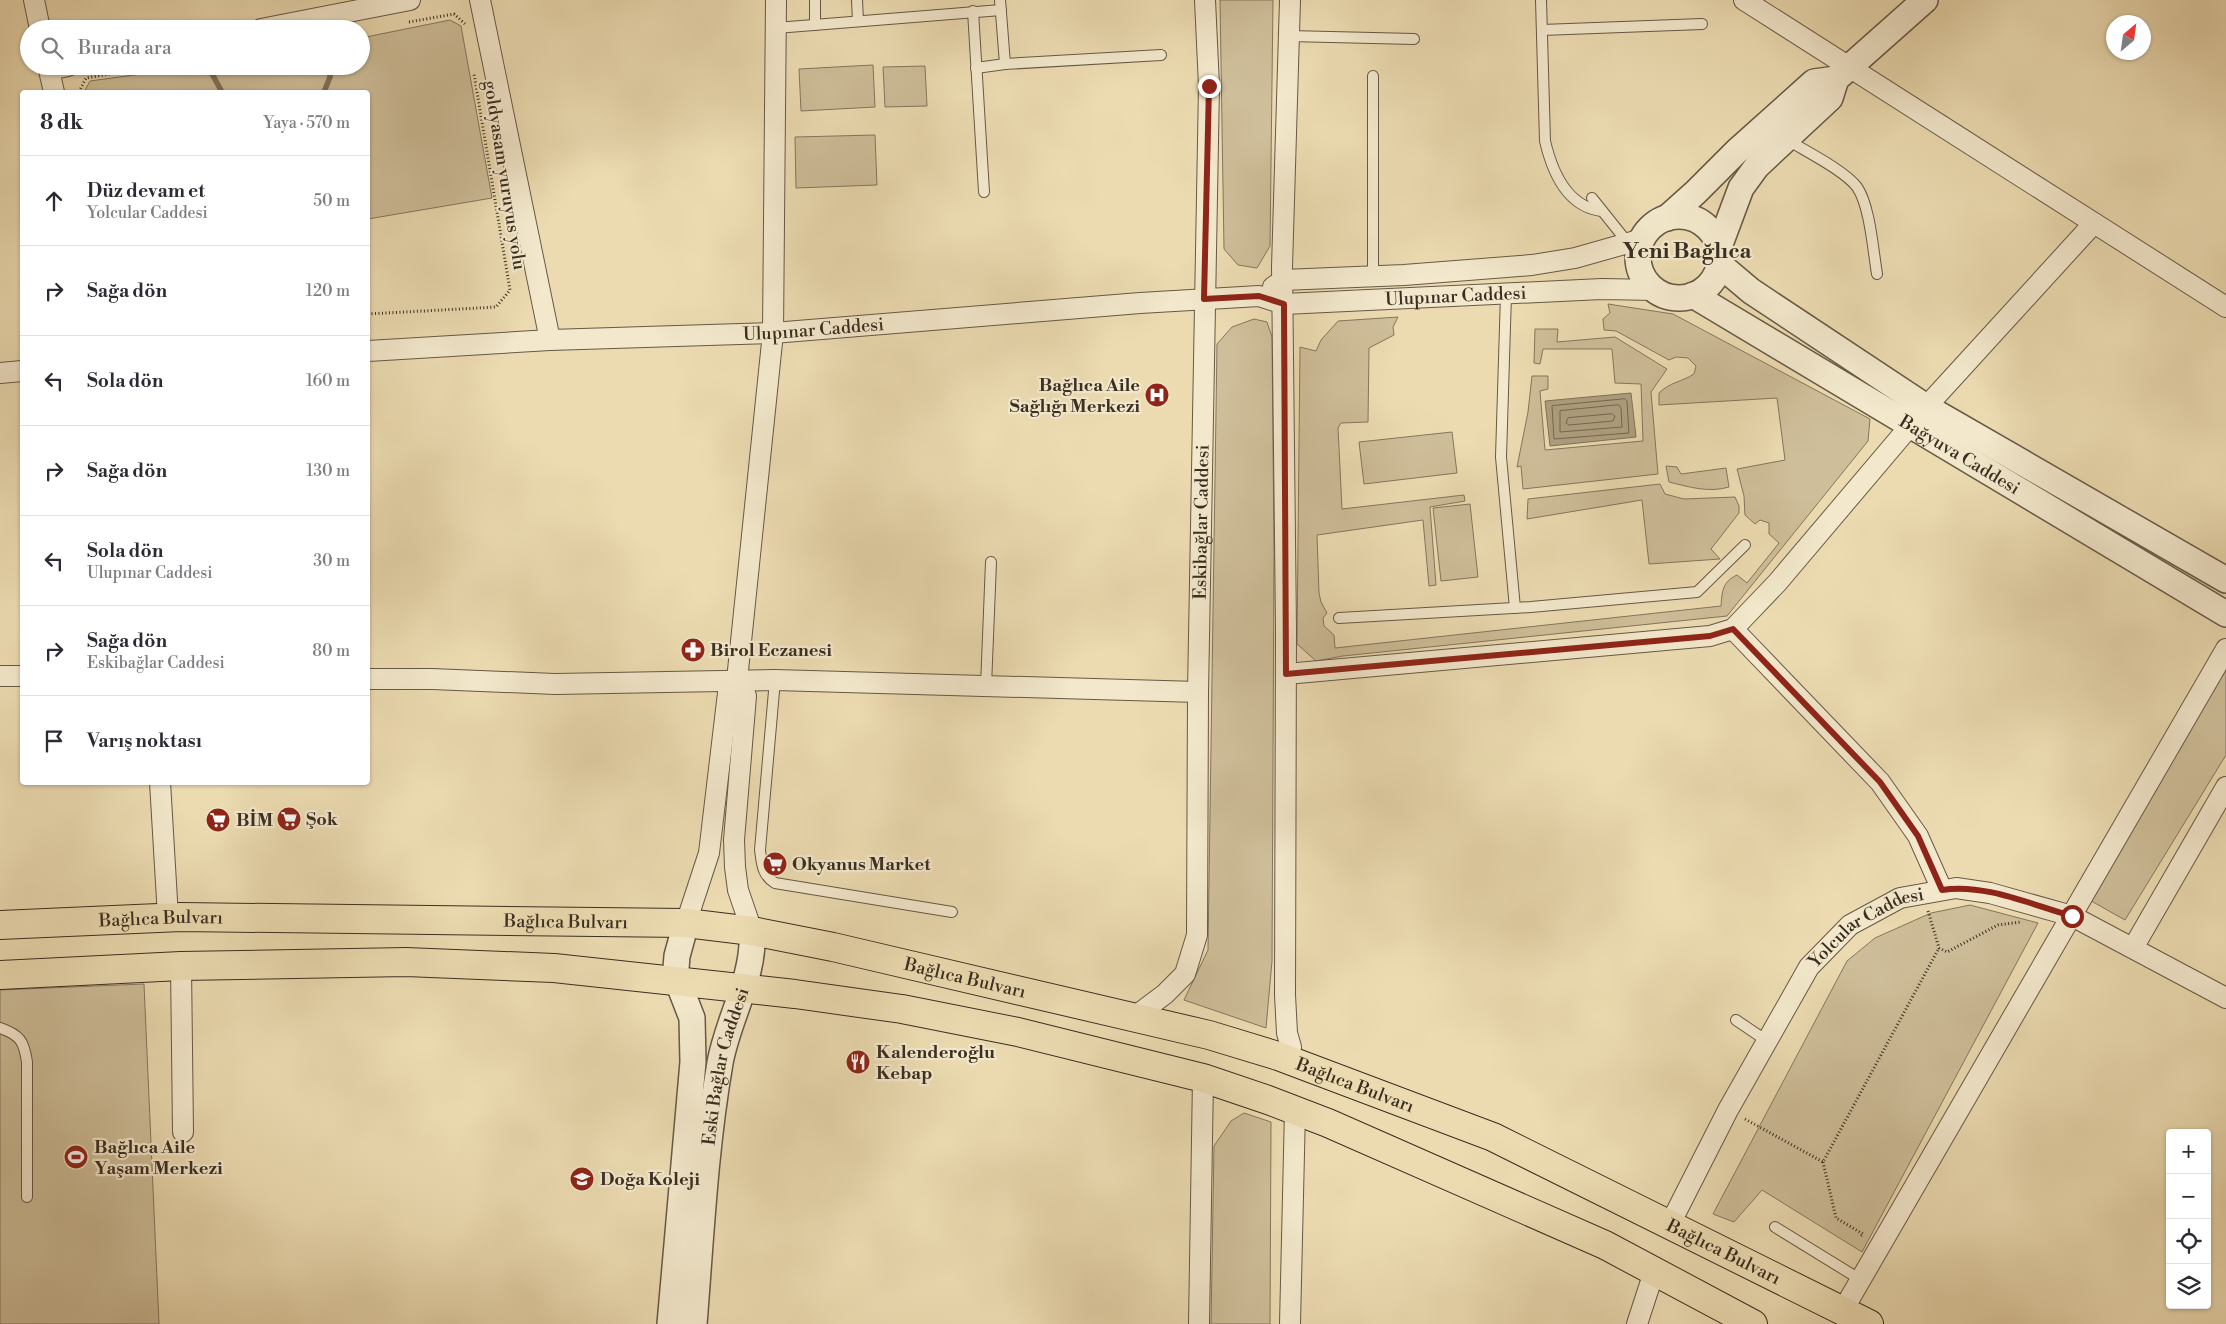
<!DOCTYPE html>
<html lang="tr">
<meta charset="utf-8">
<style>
:root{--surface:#fff;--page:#f2f2f3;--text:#2b2b33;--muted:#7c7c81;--line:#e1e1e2}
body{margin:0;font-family:"Libre Bodoni",serif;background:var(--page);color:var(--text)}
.controls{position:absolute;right:15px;bottom:15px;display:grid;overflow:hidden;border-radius:5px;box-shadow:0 1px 4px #0004}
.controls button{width:45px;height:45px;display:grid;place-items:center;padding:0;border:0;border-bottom:1px solid var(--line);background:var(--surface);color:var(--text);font:25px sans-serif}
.compass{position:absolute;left:2106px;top:15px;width:45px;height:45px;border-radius:50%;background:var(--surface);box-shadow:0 1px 4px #0004;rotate:29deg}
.stop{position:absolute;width:15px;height:15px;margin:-11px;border:4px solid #8f2418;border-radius:50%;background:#fff}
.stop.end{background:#8f2418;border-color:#fff;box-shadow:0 1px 5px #0008}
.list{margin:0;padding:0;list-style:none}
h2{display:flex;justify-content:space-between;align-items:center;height:65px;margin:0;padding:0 20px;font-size:21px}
h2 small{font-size:16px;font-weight:400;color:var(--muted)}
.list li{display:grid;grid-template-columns:32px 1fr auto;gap:15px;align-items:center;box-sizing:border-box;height:90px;padding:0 20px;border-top:1px solid var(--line)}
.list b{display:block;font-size:19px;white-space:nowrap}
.list p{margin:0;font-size:16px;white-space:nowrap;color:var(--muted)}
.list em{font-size:16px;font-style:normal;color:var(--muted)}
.icon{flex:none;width:28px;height:28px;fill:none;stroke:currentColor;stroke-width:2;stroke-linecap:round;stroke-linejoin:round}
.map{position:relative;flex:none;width:2226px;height:1324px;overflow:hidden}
.search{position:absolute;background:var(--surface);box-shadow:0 1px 4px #0004;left:20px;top:20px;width:350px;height:55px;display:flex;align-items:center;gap:12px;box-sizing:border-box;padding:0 18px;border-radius:28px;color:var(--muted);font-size:19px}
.panel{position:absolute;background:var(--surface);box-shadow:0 1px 4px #0004;left:20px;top:90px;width:350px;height:695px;border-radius:5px}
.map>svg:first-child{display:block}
.green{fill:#cebe99;stroke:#84765e}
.water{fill:#afa080;stroke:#80725a}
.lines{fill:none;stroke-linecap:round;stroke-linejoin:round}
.shore{stroke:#746751;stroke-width:1}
.stream{stroke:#80725a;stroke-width:5.5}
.service-casing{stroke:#665946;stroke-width:12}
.minor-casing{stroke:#665946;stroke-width:22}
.tertiary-casing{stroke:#665946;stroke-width:28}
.primary-casing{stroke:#3a2e22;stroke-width:30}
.path{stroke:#3a2e22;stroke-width:3;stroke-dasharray:1 2.5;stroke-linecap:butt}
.service{stroke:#f3e8cc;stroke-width:10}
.minor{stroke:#f3e8cc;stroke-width:20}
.tertiary{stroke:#f3e8cc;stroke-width:25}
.primary{stroke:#ecdbb1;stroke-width:28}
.route{stroke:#8f2418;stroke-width:6}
.labels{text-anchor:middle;stroke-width:4.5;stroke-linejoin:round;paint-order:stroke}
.street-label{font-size:18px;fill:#3a2e22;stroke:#f3e8cc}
.poi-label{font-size:18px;font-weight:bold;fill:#3a2e22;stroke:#f3e8cc;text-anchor:start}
.district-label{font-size:22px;font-weight:bold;fill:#3a2e22;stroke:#f3e8cc}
</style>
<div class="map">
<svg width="2226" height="1324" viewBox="0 0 2226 1324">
<rect width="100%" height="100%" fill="#ecdbb1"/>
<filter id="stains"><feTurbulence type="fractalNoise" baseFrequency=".004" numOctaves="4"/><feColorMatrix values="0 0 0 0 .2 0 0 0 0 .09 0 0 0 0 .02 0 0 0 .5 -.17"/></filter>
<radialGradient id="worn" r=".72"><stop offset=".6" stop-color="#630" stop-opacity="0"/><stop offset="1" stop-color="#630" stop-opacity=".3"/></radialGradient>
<!-- green -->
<g class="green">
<path d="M1220,0H1273L1270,246L1257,268L1238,265L1224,249Z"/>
<path d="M450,20L461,26L492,198L368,219V92H84L90,81L200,66H361V38Z"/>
<path d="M873,65L875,107L801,111L799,69Z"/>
<path d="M925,66L927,106L885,107L883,67Z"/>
<path d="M875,135L877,185L796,188L795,137Z"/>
<path d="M1608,304L1673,314L1870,419L1868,441L1727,616L1343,656L1316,661L1297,644L1300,347L1316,351L1321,340L1338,321L1398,317L1393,327L1394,335L1369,348L1368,422L1341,423L1338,428L1342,509L1464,495L1465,501L1430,507L1436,585L1429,586L1423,520L1317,535L1319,593L1321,602L1327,613L1323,618L1324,626L1334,635L1335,648L1721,606C1722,592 1722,582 1737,575L1747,583L1779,543L1769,534V523L1760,520L1755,524L1745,515L1744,496L1737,469L1785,460L1777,398L1659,405V393C1670,382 1682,382 1694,374L1696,366L1688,358L1676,357L1669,360L1616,331L1604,330L1603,319L1610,313Z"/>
<path d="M1254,319L1267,322L1272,337L1274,553L1272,961L1266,1028L1184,1000L1208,950L1217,344L1232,327Z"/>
<path d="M1535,329H1558L1557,342L1615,337L1667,369L1651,392L1658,474L1523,489L1521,466L1517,467L1528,412L1532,376H1548V389L1540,391L1545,450L1643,441L1641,384L1615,383L1612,349H1543L1540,364L1534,363Z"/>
<path d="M1452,432L1457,473L1364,484L1359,442Z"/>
<path d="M1666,466L1677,467L1681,474L1726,468L1729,487C1709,493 1689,487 1669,482Z"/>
<path d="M1660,484L1665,494L1684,499L1735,497L1739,506V513L1711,549L1720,559L1649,564L1642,500L1527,519L1528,499Z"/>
<path d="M1470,504L1478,577L1441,581L1433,508Z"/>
<path d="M2226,654V755L2125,920L2086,898Z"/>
<path d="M1970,905L2038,923L1862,1252L1762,1190L1734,1222L1713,1214L1847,961L1875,938L1931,913Z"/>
<path d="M144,984L159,1324H0V990Z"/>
<path d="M1244,1113L1271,1122L1270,1324H1211L1214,1146L1231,1121Z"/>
</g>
<!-- water -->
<path class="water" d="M1631,393L1636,437L1550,446L1545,401Z"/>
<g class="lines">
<!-- shore -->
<g class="shore">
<path d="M1625,399L1627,401L1629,433L1554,439L1552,406Z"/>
<path d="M1619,405L1621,408L1622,427L1560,432V411Z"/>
<path d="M1612,414L1615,416L1613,421L1569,425L1566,423L1568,418Z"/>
</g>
<!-- stream -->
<g class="stream">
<path d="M211,72L222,92"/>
<path d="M324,92L330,77V66"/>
</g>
<defs>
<g id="service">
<path d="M857,0L858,21"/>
<path d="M1000,0L1005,64"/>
<path d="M1541,0L1545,141C1552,171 1567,207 1602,211"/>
<path d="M973,11L984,192"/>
<path d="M815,25V0"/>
<path d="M776,28L1001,10"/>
<path d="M1542,30L1702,24"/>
<path d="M1289,36L1414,39"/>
<path d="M976,68L1005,64L1161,55"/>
<path d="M1786,139C1805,151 1844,170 1857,187C1870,206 1873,250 1877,274"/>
<path d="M1592,198L1628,243"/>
<path d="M1373,277V76"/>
<path d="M1506,294L1501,457L1515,608"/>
<path d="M1339,618L1531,607L1697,592L1745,545"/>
<path d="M775,680L760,850C762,864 762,875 775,883L952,912"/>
<path d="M986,686L991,562"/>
<path d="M1736,1020L1767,1041"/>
<path d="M0,1028C20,1035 24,1041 27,1062V1197"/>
<path d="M1775,1227L1861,1280"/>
</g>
<g id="minor">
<path d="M34,0L40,29"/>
<path d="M480,0L550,340"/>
<path d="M1744,0L2094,223"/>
<path d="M261,29L410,0"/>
<path d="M48,66L54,92"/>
<path d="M49,70L68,66"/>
<path d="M1273,287L1283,280L1404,275L1532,265L1575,258L1642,239"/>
<path id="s1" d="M368,351L550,340L773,333L1140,303L1259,296L1284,304L1602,289L1655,290"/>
<path d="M0,373L22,371"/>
<path d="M1733,629L1880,782L1918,836L1942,890"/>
<path d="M1286,674L1710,636L1733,629L1777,583L1926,407L2094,223L2226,307"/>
<path d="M0,676H22"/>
<path d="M368,679H432L555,684L775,680L1198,692"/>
<path d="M737,680L746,696L734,840L735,867L738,890L752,931"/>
<path d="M160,782L168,917"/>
<path d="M686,923L709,853L728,693L737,680L773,333L776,0"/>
<path d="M2133,948L2226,787"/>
<path d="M181,966L183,1132"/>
<path id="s2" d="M1133,1018L1165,994L1185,974L1197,935L1198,692L1209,86L1205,0"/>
<path d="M1290,1060L1291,1047L1287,1033L1285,995L1286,630L1282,267L1290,0"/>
<path id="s3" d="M1669,1226L1728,1110L1809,967L1850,925L1900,898L1956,888L1990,893L2072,916L2226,998"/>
<path d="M1843,1310L2226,649"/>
<path d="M1199,1324L1203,1078"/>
<path d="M1290,1324L1295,1110"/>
<path d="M1637,1324L1654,1272"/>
</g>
<g id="tertiary">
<circle cx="1679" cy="257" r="41"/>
<path d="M1667,218L1696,192L1737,151L1814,82L1836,79"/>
<path d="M1719,247L1741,188L1757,166L1830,98L1836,79L1925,0"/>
<path d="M1719,264L1751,291L1926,407L2226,580"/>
<path id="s4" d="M1693,295L2226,614"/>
<path d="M670,1324L693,1062L692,1018L678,982L676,968L677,956L686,923"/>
<path id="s5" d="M694,1324C701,1237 705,1149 720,1063C728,1018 755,977 752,931"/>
</g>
<g id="primary">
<path id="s6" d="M0,925L181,917L686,923L752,931L833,947L1209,1035L1278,1056L1493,1137L1869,1324"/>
<path d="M0,975L181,966L406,962L554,968L795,994L902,1009L1018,1032L1203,1078L1268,1100L1328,1123L1605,1245L1753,1324"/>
</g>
</defs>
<!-- service casing -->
<use href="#service" class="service-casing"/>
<!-- minor casing -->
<use href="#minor" class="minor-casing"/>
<!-- tertiary casing -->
<use href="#tertiary" class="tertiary-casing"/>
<!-- primary casing -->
<use href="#primary" class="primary-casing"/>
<!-- path -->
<g class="path">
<path d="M409,22L454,14L465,24"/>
<path d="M79,92L86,78L155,66"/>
<path d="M368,314L496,307L510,290L474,74"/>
<path d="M1928,911L1939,948L1947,952L1998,925L2021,922"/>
<path d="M1745,1119L1823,1162L1939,948"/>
<path d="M1823,1162L1836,1218L1863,1234L1861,1236"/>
</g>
<!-- service -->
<use href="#service" class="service"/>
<!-- minor -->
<use href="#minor" class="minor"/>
<!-- tertiary -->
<use href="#tertiary" class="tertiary"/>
<!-- primary -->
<use href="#primary" class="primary"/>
</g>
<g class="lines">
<!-- route -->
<path class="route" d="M1209,86L1204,299L1259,296L1284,304L1286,674L1710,636L1733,629L1880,782L1918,836L1942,890C1984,883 2032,905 2072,916"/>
</g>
<!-- icons -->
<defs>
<symbol id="hospital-disc" viewBox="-11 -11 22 22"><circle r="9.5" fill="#8f2418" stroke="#f3e8cc"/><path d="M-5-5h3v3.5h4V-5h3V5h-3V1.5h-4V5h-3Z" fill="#fff"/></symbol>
<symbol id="pharmacy-disc" viewBox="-11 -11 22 22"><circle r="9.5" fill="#8f2418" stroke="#f3e8cc"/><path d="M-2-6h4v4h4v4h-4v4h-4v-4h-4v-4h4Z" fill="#fff"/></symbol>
<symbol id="supermarket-disc" viewBox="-11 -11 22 22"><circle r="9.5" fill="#8f2418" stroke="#f3e8cc"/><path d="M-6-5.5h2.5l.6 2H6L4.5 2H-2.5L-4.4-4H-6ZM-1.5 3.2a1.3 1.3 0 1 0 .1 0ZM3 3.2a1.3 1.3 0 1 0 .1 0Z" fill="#fff"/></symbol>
<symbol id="restaurant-disc" viewBox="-11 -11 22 22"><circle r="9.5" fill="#8f2418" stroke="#f3e8cc"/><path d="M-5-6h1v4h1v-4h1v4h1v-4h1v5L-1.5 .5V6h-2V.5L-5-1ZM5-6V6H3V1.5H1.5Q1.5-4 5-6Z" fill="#fff"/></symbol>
<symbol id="stadium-disc" viewBox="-11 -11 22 22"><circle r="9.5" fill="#8f2418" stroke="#f3e8cc"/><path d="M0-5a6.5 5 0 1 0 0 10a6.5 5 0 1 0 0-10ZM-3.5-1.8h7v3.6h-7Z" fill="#fff"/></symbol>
<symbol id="school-disc" viewBox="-11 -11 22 22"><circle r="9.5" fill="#8f2418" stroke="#f3e8cc"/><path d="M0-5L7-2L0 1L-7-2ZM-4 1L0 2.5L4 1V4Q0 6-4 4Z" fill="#fff"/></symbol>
</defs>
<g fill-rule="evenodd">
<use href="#hospital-disc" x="1143" y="381" width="28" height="28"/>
<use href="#pharmacy-disc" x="679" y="636" width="28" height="28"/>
<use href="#supermarket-disc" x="275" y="805" width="28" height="28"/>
<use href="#supermarket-disc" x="204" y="806" width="28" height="28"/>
<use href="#supermarket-disc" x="761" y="850" width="28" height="28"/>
<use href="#restaurant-disc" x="844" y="1048" width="28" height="28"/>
<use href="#stadium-disc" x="62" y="1143" width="28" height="28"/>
<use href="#school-disc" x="568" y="1165" width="28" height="28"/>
</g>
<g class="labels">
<!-- street labels -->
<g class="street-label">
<text transform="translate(505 175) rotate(81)" y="6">goldyasam yuruyus yolu</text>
<text dy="6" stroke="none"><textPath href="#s1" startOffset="1091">Ulupınar Caddesi</textPath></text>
<text dy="6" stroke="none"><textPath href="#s1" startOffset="446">Ulupınar Caddesi</textPath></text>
<text dy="6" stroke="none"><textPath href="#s4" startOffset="311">Bağyuva Caddesi</textPath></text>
<text dy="6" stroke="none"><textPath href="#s2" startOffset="522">Eskibağlar Caddesi</textPath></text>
<text dy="6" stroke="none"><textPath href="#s6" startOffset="161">Bağlıca Bulvarı</textPath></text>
<text dy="6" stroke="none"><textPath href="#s6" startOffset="566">Bağlıca Bulvarı</textPath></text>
<text dy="6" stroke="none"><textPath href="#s3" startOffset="366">Yolcular Caddesi</textPath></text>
<text dy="6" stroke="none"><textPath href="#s6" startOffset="971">Bağlıca Bulvarı</textPath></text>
<text dy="6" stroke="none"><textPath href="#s5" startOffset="260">Eski Bağlar Caddesi</textPath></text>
<text dy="6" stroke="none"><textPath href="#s6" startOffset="1376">Bağlıca Bulvarı</textPath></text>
<text dy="6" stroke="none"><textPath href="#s6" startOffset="1781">Bağlıca Bulvarı</textPath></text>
</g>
<!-- poi labels -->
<g class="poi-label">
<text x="1140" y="391" text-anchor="end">Bağlıca Aile<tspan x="1140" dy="21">Sağlığı Merkezi</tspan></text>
<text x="710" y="656">Birol Eczanesi</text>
<text x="306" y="825">Şok</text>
<text x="236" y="826">BİM</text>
<text x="792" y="870">Okyanus Market</text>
<text x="876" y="1058">Kalenderoğlu<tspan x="876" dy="21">Kebap</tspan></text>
<text x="94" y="1153">Bağlıca Aile<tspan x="94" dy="21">Yaşam Merkezi</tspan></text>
<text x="600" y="1185">Doğa Koleji</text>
</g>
<!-- district labels -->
<g class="district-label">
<text x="1687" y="258">Yeni Bağlıca</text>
</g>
</g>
<rect width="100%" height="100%" filter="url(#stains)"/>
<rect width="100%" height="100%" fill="url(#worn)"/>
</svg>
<div class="controls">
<button>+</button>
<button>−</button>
<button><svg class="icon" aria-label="locate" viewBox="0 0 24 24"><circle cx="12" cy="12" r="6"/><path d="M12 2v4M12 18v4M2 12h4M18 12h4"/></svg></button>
<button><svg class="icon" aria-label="layers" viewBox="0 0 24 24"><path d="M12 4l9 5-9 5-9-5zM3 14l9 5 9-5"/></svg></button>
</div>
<svg class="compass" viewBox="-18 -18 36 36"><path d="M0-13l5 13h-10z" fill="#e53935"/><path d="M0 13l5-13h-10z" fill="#7c7c81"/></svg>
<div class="stop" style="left:2072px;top:916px"></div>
<div class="stop end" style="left:1209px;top:86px"></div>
<div class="search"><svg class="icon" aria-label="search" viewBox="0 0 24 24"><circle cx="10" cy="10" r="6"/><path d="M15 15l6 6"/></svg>Burada ara</div>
<section class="panel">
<h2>8 dk<small>Yaya · 570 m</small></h2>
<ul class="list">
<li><svg class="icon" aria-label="ahead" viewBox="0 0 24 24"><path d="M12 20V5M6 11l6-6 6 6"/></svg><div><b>Düz devam et</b><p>Yolcular Caddesi</p></div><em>50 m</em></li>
<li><svg class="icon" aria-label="right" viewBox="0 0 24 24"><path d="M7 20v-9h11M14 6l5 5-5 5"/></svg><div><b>Sağa dön</b></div><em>120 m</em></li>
<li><svg class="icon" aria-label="left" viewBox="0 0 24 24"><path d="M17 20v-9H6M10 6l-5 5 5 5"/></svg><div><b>Sola dön</b></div><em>160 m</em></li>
<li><svg class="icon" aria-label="right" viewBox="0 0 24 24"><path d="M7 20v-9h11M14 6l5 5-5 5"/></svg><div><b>Sağa dön</b></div><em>130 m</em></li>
<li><svg class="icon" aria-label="left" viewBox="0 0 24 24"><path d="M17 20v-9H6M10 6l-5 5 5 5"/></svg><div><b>Sola dön</b><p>Ulupınar Caddesi</p></div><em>30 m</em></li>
<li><svg class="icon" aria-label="right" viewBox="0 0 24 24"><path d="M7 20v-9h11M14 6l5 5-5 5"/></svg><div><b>Sağa dön</b><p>Eskibağlar Caddesi</p></div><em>80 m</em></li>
<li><svg class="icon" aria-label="arrive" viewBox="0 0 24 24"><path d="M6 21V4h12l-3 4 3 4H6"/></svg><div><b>Varış noktası</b></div></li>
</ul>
</section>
</div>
